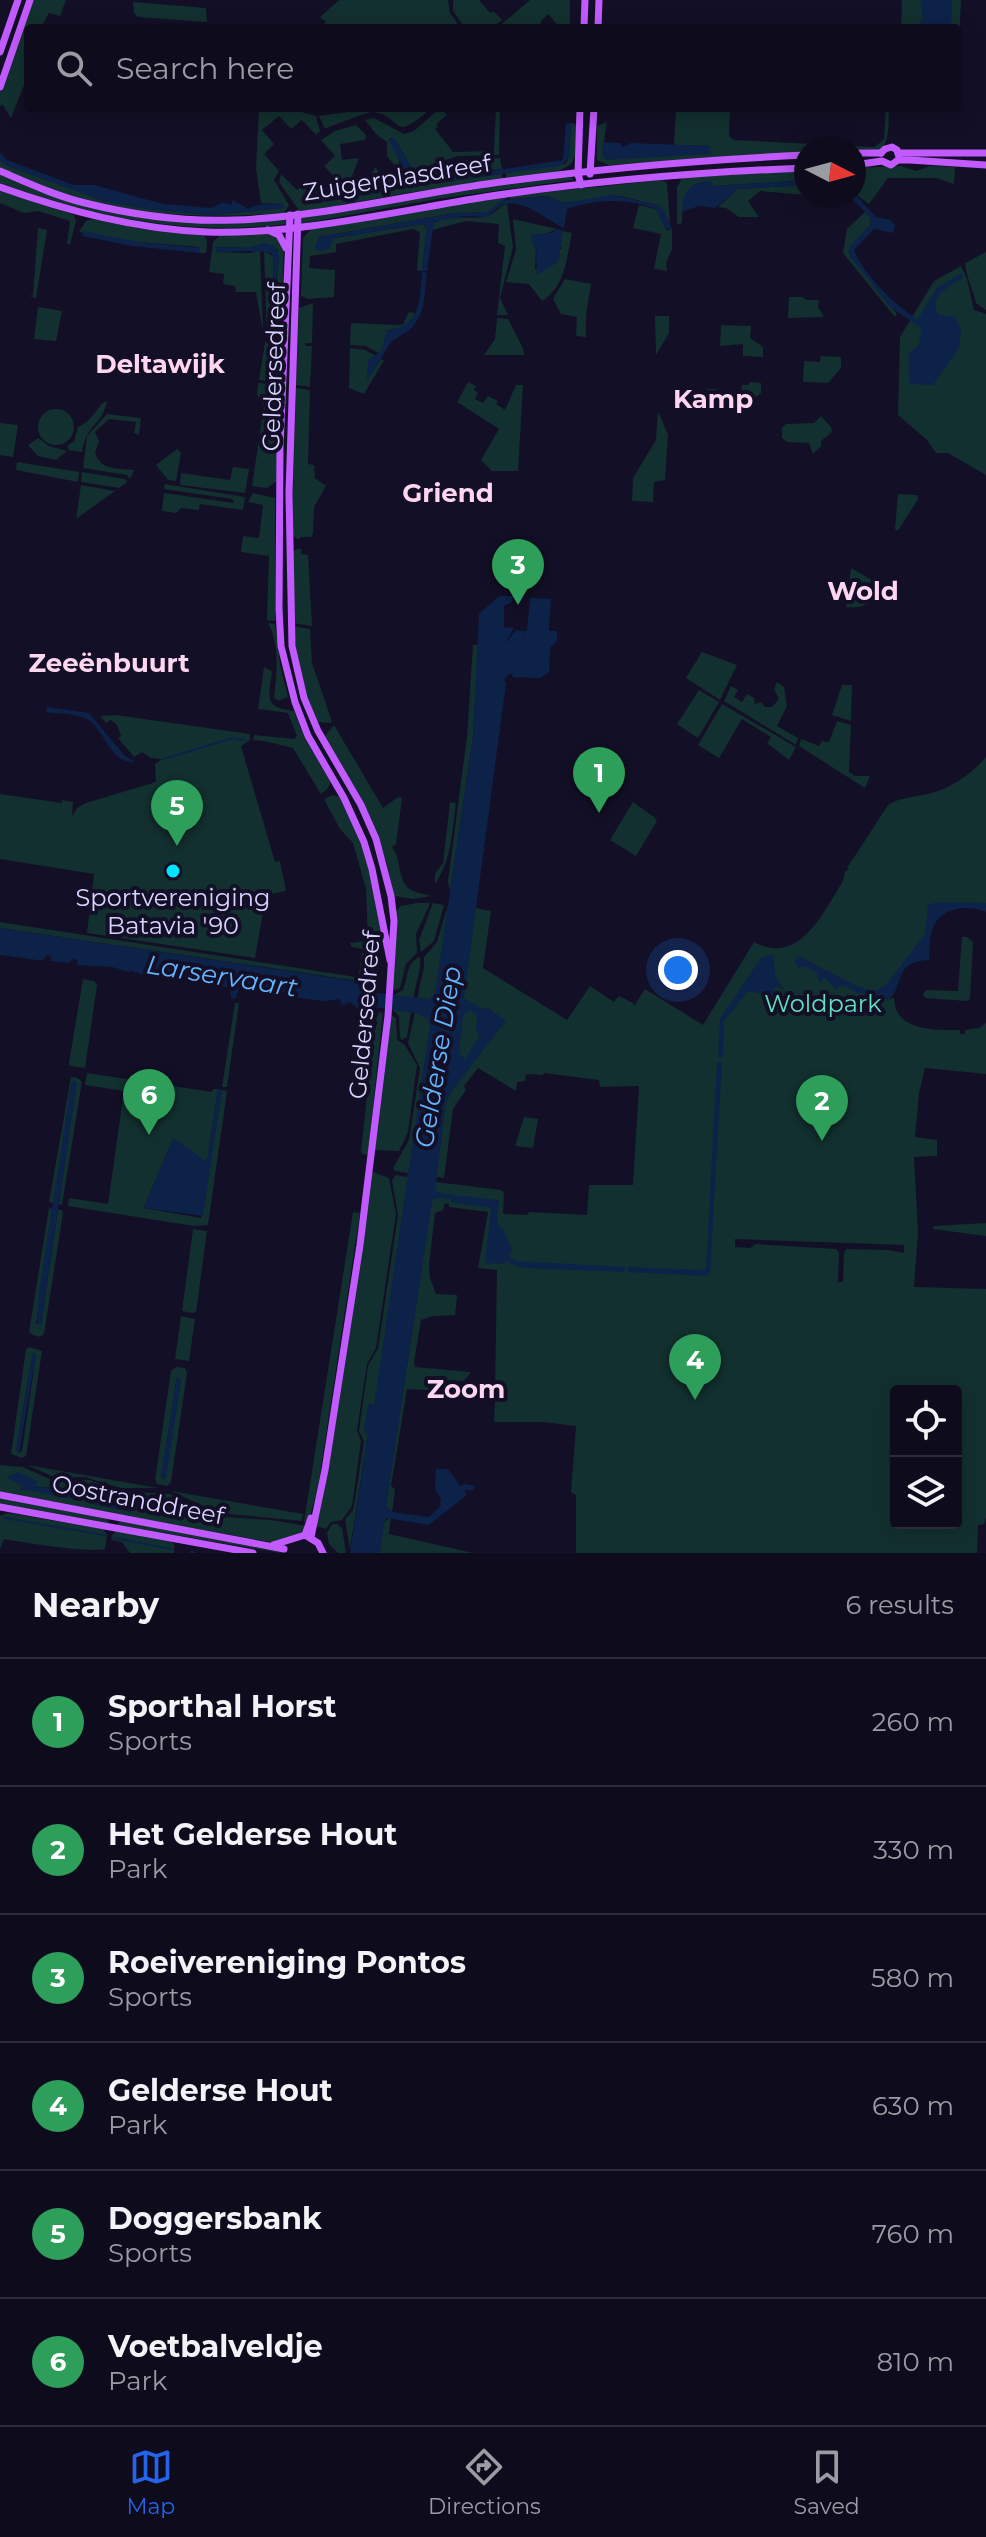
<!DOCTYPE html>
<meta charset="utf-8">
<style>
:root{--surface:#0e0b1c;--page:#171425;--text:#f1f3f6;--muted:#9b9ba3;--line:#2e2b3b;--accent:#2563eb}
body{margin:0;font-family:Montserrat,sans-serif;background:var(--page);color:var(--text)}
.controls{position:absolute;right:24px;bottom:24px;display:grid;overflow:hidden;border-radius:8px;box-shadow:0 4px 20px #0003}
.controls button{width:72px;height:72px;display:grid;place-items:center;padding:0;border:0;border-bottom:2px solid var(--line);background:var(--surface);color:var(--text);font:40px sans-serif}
.compass{position:absolute;left:794px;top:136px;width:72px;height:72px;border-radius:50%;background:var(--surface);box-shadow:0 4px 20px #0003;rotate:96deg}
.you{position:absolute;left:678px;top:970px;width:28px;height:28px;margin:-20px;border:6px solid #fff;border-radius:50%;background:#1a73e8;box-shadow:0 0 0 12px #1a73e833}
.badge{display:grid;place-items:center;width:52px;height:52px;border-radius:50%;background:var(--accent);color:#fff;font-size:26px;font-weight:700}
.pin{position:absolute;translate:-50% -66px;filter:drop-shadow(0 2px 4px #0008)}
.pin::after{content:'';position:absolute;top:42px;width:28px;height:24px;background:inherit;clip-path:polygon(0 0,100% 0,50% 100%)}
.list{margin:0;padding:0;list-style:none}
h2{display:flex;justify-content:space-between;align-items:center;height:104px;margin:0;padding:0 32px;font-size:34px}
h2 small{font-size:26px;font-weight:400;color:var(--muted)}
.list li{display:grid;grid-template-columns:52px 1fr auto;gap:24px;align-items:center;box-sizing:border-box;height:128px;padding:0 32px;border-top:2px solid var(--line)}
.list b{display:block;font-size:30px;white-space:nowrap}
.list p{margin:0;font-size:26px;white-space:nowrap;color:var(--muted)}
.list em{font-size:26px;font-style:normal;color:var(--muted)}
.icon{flex:none;width:44px;height:44px;fill:none;stroke:currentColor;stroke-width:2;stroke-linecap:round;stroke-linejoin:round}
.map{position:relative;flex:none;width:986px;height:1553px;overflow:hidden}
.search{position:absolute;background:var(--surface);box-shadow:0 4px 20px #0003;left:24px;right:24px;top:24px;height:88px;display:flex;align-items:center;gap:20px;box-sizing:border-box;padding:0 28px;border-radius:8px;color:var(--muted);font-size:30px}
.sheet{height:872px;background:var(--surface)}
nav{display:flex;justify-content:space-around;align-items:center;box-sizing:border-box;height:112px;border-top:2px solid var(--line);background:var(--surface);font-size:22px;color:var(--muted)}
nav a{display:grid;justify-items:center;gap:4px}
nav .on{color:var(--accent)}
.map>svg:first-child{display:block}
.green{fill:#12302f;fill-rule:evenodd}
.water{fill:#0c2248;fill-rule:evenodd}
.lines{fill:none;stroke-linecap:round;stroke-linejoin:round}
.stream{stroke:#0c2248;stroke-width:2}
.major{stroke:#c25bff;stroke-width:7}
.poi-dot{fill:#00e5ff;stroke:#130f26;stroke-width:3}
.labels{text-anchor:middle;stroke-width:8;stroke-linejoin:round;paint-order:stroke}
.street-label{font-size:24px;fill:#d9d4ff;stroke:#130f26}
.poi-label{font-size:24px;fill:#d9d4ff;stroke:#130f26}
.park-label{font-size:24px;fill:#5fe0c0;stroke:#130f26}
.neighbourhood-label{font-size:26px;font-weight:bold;fill:#ffd6f0;stroke:#130f26}
.water-label{font-size:26px;font-style:italic;fill:#62b6ff;stroke:#130f26}
</style>
<div class="map">
<svg width="986" height="1553" viewBox="0 0 986 1553">
<rect width="100%" height="100%" fill="#130f26"/>
<!-- green -->
<g class="green">
<path d="M32,0H66L60,16L49,13L41,27L28,28V75L11,118L2,104L0,107V92Z"/>
<path d="M339,0H448L450,13L461,28H320L326,22L320,17Z"/>
<path d="M453,0H479L490,13L494,12L502,20L491,28H465L453,11Z"/>
<path d="M530,0H570V28H560L548,14L540,22L544,28H497Z"/>
<path d="M902,0H961L958,66V28H901Z"/>
<path d="M133,2L206,8L207,22L138,17L134,13Z"/>
<path d="M259,108H287L316,116L320,131L316,135L302,120L291,129L279,116L262,130L274,144L264,154L279,171L274,180L289,205L284,213C217,218 153,217 87,201C57,193 29,180 0,168V160L6,165L104,201L148,209L211,215L283,208V204L261,203L256,169Z"/>
<path d="M355,108H431C389,146 405,115 372,112C369,112 330,126 325,129L319,116L348,112Z"/>
<path d="M440,108L447,115L436,124L438,127L435,129L453,152L494,151L496,108H500L499,155L458,156L439,162L500,158L502,169L452,173L450,176L426,180C409,173 405,150 392,137L389,140L398,157L403,179L386,186V190L502,174L503,179L407,193L300,212L279,182L281,174L297,190L308,180L321,193L336,179L324,166L335,156L321,140L335,131L356,125L366,135L365,140L340,144L342,160L359,158L352,176L368,183L375,167L386,182L400,172L387,156V142L376,134L365,120L374,118L404,134L414,131ZM344,181L366,188L379,187L378,193L313,204Z"/>
<path d="M676,108H730L729,136L734,140L875,147L884,139L886,108H889C888,122 891,140 880,150L806,148V153L608,165L597,160V126L607,122L602,155L710,146L674,145Z"/>
<path d="M571,123L576,124C576,134 577,147 575,156C570,177 524,176 506,179V173L565,164L569,158Z"/>
<path d="M901,166L916,171L930,166L955,167L954,184L936,178H888L869,204L854,193V168Z"/>
<path d="M806,171V180L715,186L709,181L682,212V223L677,225V187L683,177Z"/>
<path d="M0,174L38,190L143,217L287,219V224C184,236 97,218 0,183Z"/>
<path d="M571,177L573,180L437,199L300,224L301,217L527,181Z"/>
<path d="M662,180L667,183L670,225L664,212L658,205L620,196L562,203L547,196L510,199L509,196Z"/>
<path d="M806,185V195L760,191L748,201L759,217H739L726,208L718,207L737,189Z"/>
<path d="M0,188L74,215L76,221L70,244H67L70,221L38,211L24,213L0,203Z"/>
<path d="M506,196V199L487,212L455,213L319,237L315,247L320,251L334,238L423,224L427,228L422,271L417,270L420,232L413,229L336,244V252L310,256L309,268L335,270L334,297L308,299L301,296L303,238L311,229Z"/>
<path d="M507,204L513,247L500,298L508,315H497L505,246L498,243L499,224L466,221L432,230V224C449,214 467,219 485,217C492,216 499,206 507,204Z"/>
<path d="M639,205L656,209L667,230L672,229V249L666,263L667,271L654,269L661,234L633,228Z"/>
<path d="M865,212L870,217L871,224L849,251L850,255L897,314L895,317L843,253L847,229Z"/>
<path d="M92,219L137,228L204,235L207,241L206,253H199V247L138,242L79,232L86,221Z"/>
<path d="M513,219L557,229L531,240L536,248L535,270L562,248L559,245L563,231L572,233C567,256 565,288 542,301L529,284L506,282L516,250Z"/>
<path d="M38,228L47,230L36,298L29,296L33,295Z"/>
<path d="M265,233L276,234L284,245L281,333L267,336L264,250L274,257L271,332L274,333L278,250L265,243L249,248L216,247V252L250,253L260,250L263,332L256,292H236L235,286L223,284L224,274L209,272L213,242L220,235Z"/>
<path d="M986,252V310L976,303C973,290 966,276 965,263Z"/>
<path d="M961,266L967,279L974,310L986,314V475L948,453H936L927,440L898,415L900,337L934,281Z"/>
<path d="M565,279L591,284L586,315V337L576,336L577,317L561,314L553,299Z"/>
<path d="M789,297H802L807,300H819L818,307L824,317L788,318Z"/>
<path d="M313,303L312,343H305L306,346H312L310,387L296,385L299,308Z"/>
<path d="M38,307L62,311L56,341L34,339Z"/>
<path d="M409,312L415,313C411,326 401,328 389,330L380,354L366,346L350,345L351,323L399,325L403,324Z"/>
<path d="M655,316H669V333L656,355Z"/>
<path d="M497,318L508,319L523,348L524,355H484L495,339Z"/>
<path d="M721,325L751,326L750,338L763,347V357L743,356V344L720,346Z"/>
<path d="M265,342L280,346L278,382L259,380Z"/>
<path d="M350,348L365,350L378,357L368,379L381,359L384,360L364,394L349,388Z"/>
<path d="M821,356L841,357V368L828,383L803,382L804,361L820,362Z"/>
<path d="M468,382L476,386L474,390L478,393L475,399L483,403L488,396L498,401L496,404L505,410L516,385H523L518,471H492L481,460L499,429L457,402Z"/>
<path d="M749,382L761,383V393L743,408L706,409L707,389H716L721,393H741L742,385H749Z"/>
<path d="M258,383L278,385L277,481L267,488L252,486L264,406L257,394Z"/>
<path d="M296,388L310,390L308,464L314,465L315,478L326,486L314,507L313,534L311,537H300L299,540L292,535V527Z"/>
<path d="M107,401C102,426 86,424 82,452L69,450L67,446L74,441L78,427C96,419 97,404 107,401Z"/>
<circle cx="56" cy="427" r="18"/>
<path d="M658,411L668,435L665,480L654,482L653,502L632,501L633,478L656,440Z"/>
<path d="M107,414L141,418L139,435L134,433L136,422L109,419L95,432L99,441L95,453C101,471 118,468 134,470L130,479L127,475L83,468L87,436Z"/>
<path d="M821,416L831,427L832,432L821,441V446L813,454L809,443L787,442L782,438V428L786,424L814,423Z"/>
<path d="M0,423L18,425L13,457L0,455Z"/>
<path d="M38,438L49,446L67,451L56,460L38,456L28,445Z"/>
<path d="M177,449L181,453L176,481L168,480L156,465Z"/>
<path d="M17,462L79,472L78,482L16,470Z"/>
<path d="M233,467L249,469L245,493L180,485L181,473L230,480Z"/>
<path d="M82,472L125,479L127,482L119,488L81,482Z"/>
<path d="M165,484L245,497L243,510L200,504L199,510L181,508L176,513L162,511L164,493L234,503L232,499L164,489Z"/>
<path d="M81,485L115,491L76,519Z"/>
<path d="M253,493L275,498V621L267,620L269,556L241,552L243,536L259,538L263,505L248,502Z"/>
<path d="M898,494L917,495L918,499L898,531L895,529Z"/>
<path d="M297,549H301V554L308,555L312,626L293,623L292,552Z"/>
<path d="M851,568L884,587C875,603 863,609 846,607Z"/>
<path d="M268,623L275,624L280,664L288,697L278,701L274,697C277,674 280,644 268,623Z"/>
<path d="M293,626L310,629L312,663L332,722L330,723L317,722L306,696L299,666Z"/>
<path d="M473,645H478V653L473,737L450,892L448,881L467,737Z"/>
<path d="M702,652L737,665L720,700L686,678Z"/>
<path d="M264,667L272,671C269,698 263,707 294,711L305,739L331,782L327,789L321,794L293,748C279,745 268,741 253,740L254,735L294,739L297,736L288,713L258,709Z"/>
<path d="M777,682L784,687L787,706L777,726L798,738L796,745L724,701L731,686L738,690L734,697L742,702L747,694L754,698L755,704L761,702L765,707H772L779,699L774,689Z"/>
<path d="M842,685H852L851,721L832,715Z"/>
<path d="M699,690L719,702L698,738L677,724Z"/>
<path d="M722,704L796,747L789,760L767,743L771,737L742,719L719,758L698,745Z"/>
<path d="M116,715L250,734V740L241,746L275,862L280,861L286,891L266,895L255,958L87,933L94,874L0,859V794L62,803V800L73,802L72,816L77,808L86,803L156,782L155,764L162,759L151,758L142,752L134,757L118,738L121,736L117,725L111,720L106,723L100,716Z"/>
<path d="M837,721L851,725L849,772L855,776H870L865,788L799,746L801,739L819,746L822,741L829,742Z"/>
<path d="M334,725L383,808L398,797L402,798L396,844L392,847C402,859 397,882 411,890C417,893 425,894 431,896L413,899L394,896L387,864L371,818L325,736Z"/>
<path d="M986,757V907H946L904,965L890,1000L894,997C894,1032 936,1030 960,1030V1034H965V1030L979,1028L986,1023V1074L925,1068L919,1093L915,1137L937,1140V1156L914,1157L918,1232L914,1287L986,1289V1517L984,1524L978,1525L977,1553H576V1495L571,1492L576,1426L544,1422H494L495,1399L476,1397L470,1393L472,1385L495,1389L497,1270L478,1268L488,1212L449,1207V1204L445,1203L443,1210L435,1213L429,1265L430,1278L436,1294L457,1295L455,1315L433,1316L421,1320L414,1362L415,1367L471,1372L464,1381H445L444,1391L407,1389L391,1486L395,1489L392,1512L389,1511L386,1506L422,1265L374,1406L369,1404L364,1432L368,1433L350,1549L345,1520L353,1510L355,1500L364,1441L359,1431L368,1366L378,1348L398,1215L392,1180L396,1175L407,1177L408,1173L395,1171L393,1168L409,1140L420,1068L408,1043L415,1013L411,1012L407,1037L402,1040L400,1038L399,1016L392,1009L403,1011L392,996L403,990C408,978 406,962 420,957C422,972 414,984 414,999H417L424,967V957L437,942L448,905L446,923L450,903L491,911L483,968L567,1020L590,986L614,1002L619,996L633,1003L634,1006L645,989L703,1025L754,942C800,966 822,914 843,881L845,872L849,869L847,868L888,805C898,798 914,797 928,794C952,788 970,775 986,757ZM478,1068L516,1091L517,1082L525,1081L526,1074L543,1075L544,1073L599,1080L600,1087L639,1086L633,1185H589L587,1215L529,1212L528,1215L503,1214L504,1192L501,1190L436,1182L437,1177L444,1178L453,1109L466,1090L464,1086ZM735,1239L904,1245V1253L888,1250L846,1249L844,1253L843,1282H838L839,1252L836,1249L756,1244L750,1248L735,1247ZM896,1391H956V1523H896Z"/>
<path d="M333,795L340,797L366,851L386,946L383,949L368,950L352,947L350,943L368,941L366,889L353,843L340,829L324,799Z"/>
<path d="M450,802L456,803C452,832 452,859 435,884V874L443,863Z"/>
<path d="M633,802L654,817L657,821L636,856L610,840Z"/>
<path d="M417,903H429V906L416,934L417,953L406,964L400,988L392,991L396,911L401,906Z"/>
<path d="M433,903L444,905L434,941L421,952L419,940Z"/>
<path d="M0,922L356,977L358,981L0,928Z"/>
<path d="M962,937H967L973,942L970,999L967,1001L925,998L923,994L926,990L958,991Z"/>
<path d="M362,953L378,957L375,989L359,974Z"/>
<path d="M83,979L94,981L97,985L85,1068L70,1066L69,1063Z"/>
<path d="M235,1003H239L227,1087H222Z"/>
<path d="M379,1012L383,1013L368,1154L364,1155L361,1153L374,1029L378,1023L376,1019Z"/>
<path d="M389,1014L396,1018L397,1040L404,1044L417,1065L408,1132L399,1151L373,1150Z"/>
<path d="M87,1073L212,1092L213,1089H218L207,1163L173,1138L144,1208L201,1218L222,1090L227,1091L208,1225L194,1226L68,1206L69,1198L108,1204L124,1091L85,1085Z"/>
<path d="M71,1077L78,1078L82,1082L62,1205L59,1204L76,1081L72,1082L54,1203L49,1202Z"/>
<path d="M524,1117L538,1119L533,1148L515,1146Z"/>
<path d="M370,1171L389,1178L396,1214L376,1348L367,1364L357,1430L361,1441L352,1506L342,1520L331,1522L326,1529L315,1526Z"/>
<path d="M49,1208L53,1209L36,1324H41L58,1210H62L63,1213L44,1334L40,1337L33,1335L29,1332Z"/>
<path d="M353,1212L360,1213L318,1487L308,1524L304,1522Z"/>
<path d="M986,1223V1236L933,1229L934,1226Z"/>
<path d="M193,1229L207,1231L196,1312L193,1313L182,1311Z"/>
<path d="M181,1316L195,1319L189,1361L175,1359Z"/>
<path d="M30,1347L42,1351L26,1456L22,1458L11,1454L26,1349ZM33,1352L36,1355L22,1451L19,1453L16,1450Z"/>
<path d="M176,1367L185,1368L187,1373L171,1482L167,1486L157,1484L155,1480L171,1371ZM177,1377L181,1380L165,1479L161,1477Z"/>
<path d="M0,1465L23,1467L54,1481L90,1480L119,1491L170,1494L205,1511L225,1517L271,1520L307,1526L300,1533L275,1543L0,1493ZM37,1482L34,1486L40,1487L103,1491L110,1494V1500L123,1503L124,1499L154,1498L162,1501L153,1515L134,1509L130,1512L90,1503L85,1496L21,1489Z"/>
<path d="M27,1465L158,1488H120L85,1477L56,1478Z"/>
<path d="M171,1491L303,1514L302,1521L218,1513Z"/>
<path d="M0,1498L108,1519L109,1523L0,1504Z"/>
<path d="M8,1513L103,1529L107,1535L105,1549C88,1553 26,1543 4,1539L0,1549V1516Z"/>
<path d="M391,1517L389,1534L473,1553H378L384,1522Z"/>
<path d="M121,1521L281,1552V1553L116,1525Z"/>
<path d="M332,1524H337L342,1528L346,1553H338L329,1544L327,1533Z"/>
<path d="M116,1531L170,1541L174,1544V1553H130L122,1542L111,1540L112,1535Z"/>
</g>
<!-- water -->
<g class="water">
<path d="M920,0H952L951,28H916L923,18Z"/>
<path d="M566,123H571L569,158L560,166L386,190L384,187L378,189V193L312,204L313,200L326,196L344,181L369,188L402,181L401,164L389,140L392,137C402,147 405,158 413,170C423,186 441,177 454,172C463,169 477,170 487,168L491,171L563,160Z"/>
<path d="M603,142L620,143L622,147L631,143L710,146V154L606,160L602,155Z"/>
<path d="M0,152L7,160L74,185H94L163,204L211,208L224,202L231,205L233,200L248,209C259,202 270,205 283,204L284,208L211,215L148,209L104,201L5,165L0,160Z"/>
<path d="M806,180V185L737,189L715,208L699,206L682,212C682,193 690,182 709,181L715,186Z"/>
<path d="M854,193L876,217L891,220L895,226L893,233L874,229L854,250C863,274 896,307 918,319L937,288L961,274L963,278C950,286 926,297 939,315L955,317L961,329L959,348L933,385L911,384L909,382V353L919,345L921,328L889,306L850,255V246L871,224L870,217L849,196H854Z"/>
<path d="M613,195L658,205L664,212L672,229L665,228L656,209C626,198 597,199 567,209L564,228C548,221 522,197 503,205C497,207 492,213 487,217L465,216L434,222L427,271H422L427,228L423,224L334,238L329,249L318,251L315,247L319,237L455,213L487,212L502,200L547,196L562,203Z"/>
<path d="M557,229L563,231L558,262L537,275L536,248L531,240L532,234L551,233Z"/>
<path d="M83,231L138,242L200,248L199,253L132,246L82,236Z"/>
<path d="M265,243L275,246L279,255L274,333H271L274,266L272,254C262,248 231,253 216,252L215,247L249,248Z"/>
<path d="M422,272L427,273L423,307L419,317L412,328L391,342L367,381L368,360C388,348 379,350 387,331C422,324 419,303 422,272Z"/>
<path d="M499,596H513L512,602L504,606V627L514,628L505,644L516,630L523,631V636L524,631H527L530,598L551,599L549,631H557V641L550,648L549,672L540,678L512,677L513,674H509L504,680L506,683L464,998L482,1009L488,1008L506,1021L451,1092L446,1104L435,1190L443,1194L499,1200L497,1220L500,1228H503L512,1251L508,1256L515,1261L625,1267L624,1272L522,1268L506,1261L503,1264L485,1263L491,1208L451,1202V1199L435,1198L432,1202L386,1506L392,1512L429,1517L440,1507L441,1499L435,1489L436,1469H448L460,1486L464,1484L475,1486L474,1490H464L467,1495L429,1525L387,1518L384,1522L380,1553H350L368,1433L364,1432L368,1404L374,1406L430,1025L427,1018L415,1013L368,1006L360,1011L350,1002L342,1005L340,999L323,1001L291,997V992H262L261,987L238,989L236,999L231,998V988L199,983L194,979L188,981L140,974L130,970L129,972L112,967L77,965V960L72,959L70,963L51,961V956L47,955L43,960H37L0,955V928L361,982L369,992L429,999L435,993L473,737L479,614ZM470,1010L477,1015L476,1029L479,1037L465,1059L459,1053L463,1016Z"/>
<path d="M47,707L89,713L125,756L135,762C112,765 105,732 90,721C79,713 59,714 46,712Z"/>
<path d="M937,902L986,903V912C968,904 942,907 933,927C929,937 930,950 929,960C892,961 905,988 888,1000L858,993L843,985L838,987V991L824,977L821,982L817,977L818,973L804,966L798,968L794,961L799,956L858,987L875,991L886,985L925,934L928,905Z"/>
<path d="M774,954L775,977L786,992L778,987L774,988L776,998L774,999L772,996L748,991L724,1021L723,1058L718,1057L720,1019L761,958Z"/>
<path d="M717,1062H722L710,1273L706,1276L628,1272V1267L706,1270Z"/>
<path d="M75,1080L77,1083L45,1296L41,1324L37,1325L39,1292L72,1082Z"/>
<path d="M218,1089L222,1090L203,1216L144,1208L173,1138L207,1162Z"/>
<path d="M33,1352L36,1355L19,1453L16,1450Z"/>
<path d="M177,1377L181,1380L166,1478L163,1479L161,1477Z"/>
<path d="M18,1472L37,1481L35,1486L40,1487L103,1491L110,1494L111,1500L122,1502L123,1499H157L162,1501L160,1513L153,1515L135,1509L130,1512L90,1503L85,1496L77,1500L20,1489L23,1486L6,1478Z"/>
</g>
<g class="lines">
<!-- stream -->
<g class="stream">
<path d="M164,759L233,738L243,740"/>
<path d="M5,1518L104,1535"/>
<path d="M114,1538L171,1549"/>
<path d="M191,1552L195,1553"/>
</g>
<!-- major -->
<g class="major">
<path d="M584,28L585,0"/>
<path d="M598,28L599,0"/>
<path d="M0,52L18,0"/>
<path d="M0,87L30,0"/>
<path d="M580,108L578,174L581,185"/>
<path d="M854,153H881"/>
<path d="M881,153L885,149L892,147L897,150L899,157"/>
<path d="M898,153H986"/>
<path d="M854,165L882,161L891,165L898,160H910L986,165"/>
<path d="M0,171C28,183 56,196 85,203C133,215 185,222 235,220C320,217 403,196 487,184C592,169 699,160 806,155"/>
<path d="M590,174L594,108"/>
<path d="M0,187C68,211 135,229 207,232C296,235 397,211 485,197C591,181 699,172 806,168"/>
<path d="M298,214L289,493L292,646L304,698L318,731L361,805L376,839L391,896L394,921L388,1016L360,1245L325,1470L311,1537"/>
<path d="M290,215L280,447L279,609L281,646L295,702L308,736L344,798L364,842L372,869L390,960"/>
<path d="M268,230L279,235L286,248"/>
<path d="M0,1495L284,1549"/>
<path d="M0,1507L253,1553"/>
<path d="M305,1535L311,1518"/>
<path d="M273,1545L305,1535L318,1543L323,1553"/>
</g>
</g>
<!-- markers -->
<circle class="poi-dot" cx="173" cy="871" r="8"/>
<g class="labels">
<!-- street labels -->
<g class="street-label">
<text transform="translate(397 178) rotate(-9)" y="8">Zuigerplasdreef</text>
<text transform="translate(274 367) rotate(-88)" y="8">Geldersedreef</text>
<text transform="translate(365 1015) rotate(-85)" y="8">Geldersedreef</text>
<text transform="translate(138 1500) rotate(11)" y="8">Oostranddreef</text>
</g>
<!-- poi labels -->
<g class="poi-label">
<text x="173" y="906">Sportvereniging<tspan x="173" dy="28">Batavia '90</tspan></text>
</g>
<!-- park labels -->
<g class="park-label">
<text x="823" y="1012">Woldpark</text>
</g>
<!-- neighbourhood labels -->
<g class="neighbourhood-label">
<text x="160" y="373">Deltawijk</text>
<text x="713" y="408">Kamp</text>
<text x="448" y="502">Griend</text>
<text x="863" y="600">Wold</text>
<text x="109" y="672">Zeeënbuurt</text>
<text x="466" y="1398">Zoom</text>
</g>
<!-- water labels -->
<g class="water-label">
<text transform="translate(222 976) rotate(9)" y="9">Larservaart</text>
<text transform="translate(438 1057) rotate(-81)" y="9">Gelderse Diep</text>
</g>
</g>
</svg>
<div class="controls">
<button><svg class="icon" aria-label="locate" viewBox="0 0 24 24"><circle cx="12" cy="12" r="6"/><path d="M12 2v4M12 18v4M2 12h4M18 12h4"/></svg></button>
<button><svg class="icon" aria-label="layers" viewBox="0 0 24 24"><path d="M12 4l9 5-9 5-9-5zM3 14l9 5 9-5"/></svg></button>
</div>
<svg class="compass" viewBox="-18 -18 36 36"><path d="M0-13l5 13h-10z" fill="#e53935"/><path d="M0 13l5-13h-10z" fill="#9b9ba3"/></svg>
<div class="you"></div>
<div class="pin badge" style="left:599px;top:813px;background:#2e9e5b">1</div>
<div class="pin badge" style="left:822px;top:1141px;background:#2e9e5b">2</div>
<div class="pin badge" style="left:518px;top:605px;background:#2e9e5b">3</div>
<div class="pin badge" style="left:695px;top:1400px;background:#2e9e5b">4</div>
<div class="pin badge" style="left:177px;top:846px;background:#2e9e5b">5</div>
<div class="pin badge" style="left:149px;top:1135px;background:#2e9e5b">6</div>
<div class="search"><svg class="icon" aria-label="search" viewBox="0 0 24 24"><circle cx="10" cy="10" r="6"/><path d="M15 15l6 6"/></svg>Search here</div>
</div>
<section class="sheet">
<h2>Nearby<small>6 results</small></h2>
<ul class="list">
<li><span class="badge" style="background:#2e9e5b">1</span><div><b>Sporthal Horst</b><p>Sports</p></div><em>260 m</em></li>
<li><span class="badge" style="background:#2e9e5b">2</span><div><b>Het Gelderse Hout</b><p>Park</p></div><em>330 m</em></li>
<li><span class="badge" style="background:#2e9e5b">3</span><div><b>Roeivereniging Pontos</b><p>Sports</p></div><em>580 m</em></li>
<li><span class="badge" style="background:#2e9e5b">4</span><div><b>Gelderse Hout</b><p>Park</p></div><em>630 m</em></li>
<li><span class="badge" style="background:#2e9e5b">5</span><div><b>Doggersbank</b><p>Sports</p></div><em>760 m</em></li>
<li><span class="badge" style="background:#2e9e5b">6</span><div><b>Voetbalveldje</b><p>Park</p></div><em>810 m</em></li>
</ul>
</section>
<nav>
<a class="on"><svg class="icon" aria-label="map" viewBox="0 0 24 24"><path d="M3 6l6-2 6 2 6-2v14l-6 2-6-2-6 2zM9 4v14M15 6v14"/></svg>Map</a>
<a><svg class="icon" aria-label="directions" viewBox="0 0 24 24"><path d="M12 3l9 9-9 9-9-9zM9 14v-3h6M13 9l2 2-2 2"/></svg>Directions</a>
<a><svg class="icon" aria-label="saved" viewBox="0 0 24 24"><path d="M7 4h10v16l-5-4-5 4z"/></svg>Saved</a>
</nav>
